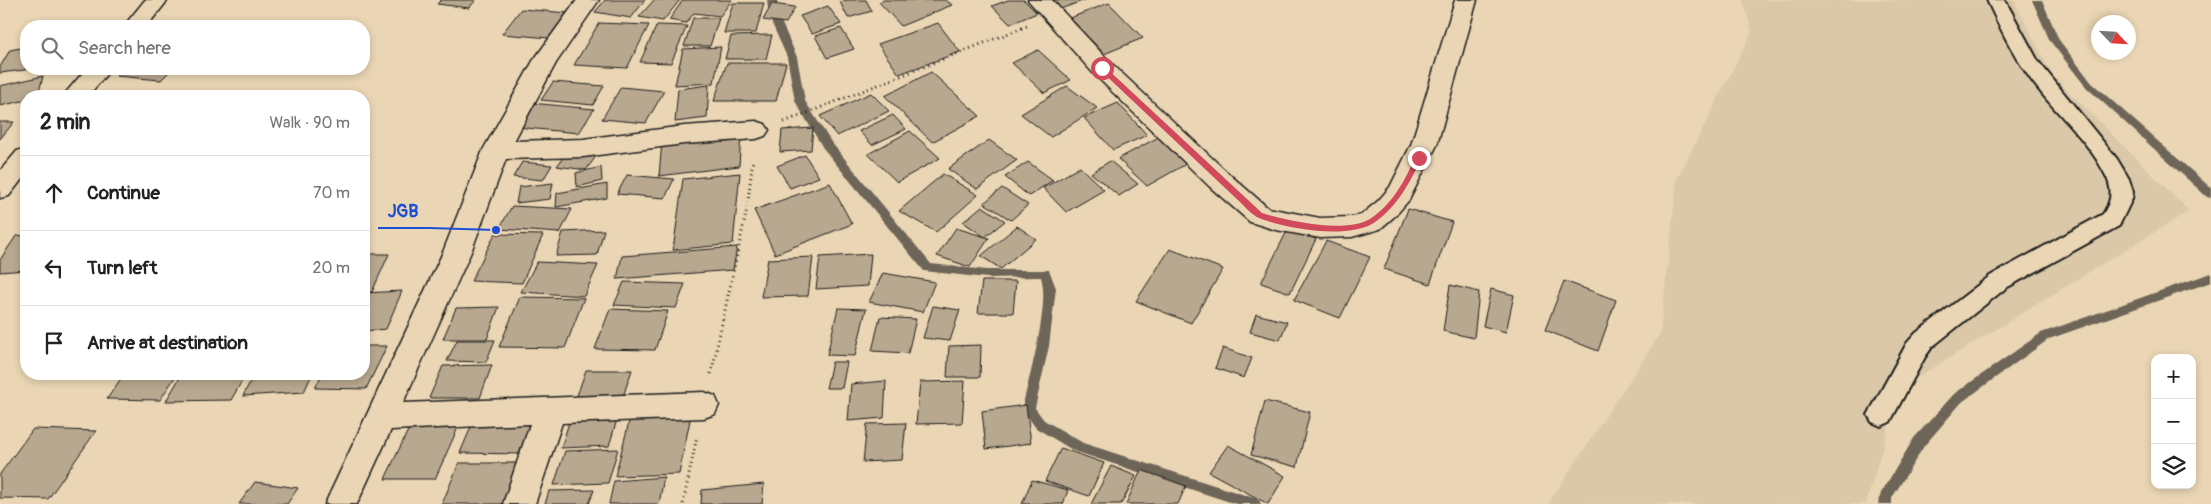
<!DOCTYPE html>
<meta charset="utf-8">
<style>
:root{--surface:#fff;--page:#f6f6f6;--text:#222;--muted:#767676;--line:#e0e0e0}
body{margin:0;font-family:Pangolin,sans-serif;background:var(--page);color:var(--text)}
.controls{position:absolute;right:15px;bottom:15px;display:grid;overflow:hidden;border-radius:10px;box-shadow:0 2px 8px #0003}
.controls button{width:45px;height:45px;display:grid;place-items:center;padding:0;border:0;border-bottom:1px solid var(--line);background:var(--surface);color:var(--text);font:25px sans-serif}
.compass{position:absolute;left:2091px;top:15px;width:45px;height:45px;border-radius:50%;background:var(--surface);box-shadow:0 2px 8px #0003;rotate:115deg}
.stop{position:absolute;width:15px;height:15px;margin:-11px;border:4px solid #d1495b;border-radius:50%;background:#fff}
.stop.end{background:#d1495b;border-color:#fff;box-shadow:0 1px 5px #0008}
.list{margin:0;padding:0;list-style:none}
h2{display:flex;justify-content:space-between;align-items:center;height:65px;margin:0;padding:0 20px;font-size:21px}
h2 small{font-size:16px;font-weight:400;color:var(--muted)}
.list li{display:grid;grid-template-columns:32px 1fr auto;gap:15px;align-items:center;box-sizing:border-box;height:75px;padding:0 20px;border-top:1px solid var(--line)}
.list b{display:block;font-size:19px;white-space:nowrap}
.list em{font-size:16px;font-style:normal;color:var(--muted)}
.icon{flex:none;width:28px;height:28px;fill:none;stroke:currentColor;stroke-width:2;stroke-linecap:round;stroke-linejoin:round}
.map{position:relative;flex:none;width:2211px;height:504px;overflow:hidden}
.search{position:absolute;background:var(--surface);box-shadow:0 2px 8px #0003;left:20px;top:20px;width:350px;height:55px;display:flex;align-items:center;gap:12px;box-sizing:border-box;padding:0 18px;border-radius:20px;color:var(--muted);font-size:19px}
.panel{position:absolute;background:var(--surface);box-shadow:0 2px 8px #0003;left:20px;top:90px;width:350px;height:290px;border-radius:20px}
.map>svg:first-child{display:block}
.built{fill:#dbc8a9}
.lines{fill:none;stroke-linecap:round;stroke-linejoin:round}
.stream{fill:#6d6558;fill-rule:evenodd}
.building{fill:#b8a88f;stroke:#1c1c1c}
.lane-casing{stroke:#1c1c1c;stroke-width:4}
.street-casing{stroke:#1c1c1c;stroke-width:3}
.path{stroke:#1c1c1c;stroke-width:3;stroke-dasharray:1 4;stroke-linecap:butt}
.lane{fill:#ead6b4;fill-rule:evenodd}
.street{fill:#ead6b4;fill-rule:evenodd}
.route{fill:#d1495b}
.leader{fill:none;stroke:#1d4ed8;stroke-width:2}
.callout-dot{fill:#1d4ed8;stroke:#ead6b4;stroke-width:2}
.callout-label{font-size:18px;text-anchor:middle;font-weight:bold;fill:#1d4ed8;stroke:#ead6b4;stroke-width:4.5;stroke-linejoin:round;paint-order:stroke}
</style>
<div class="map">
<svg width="2211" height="504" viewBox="0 0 2211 504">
<rect width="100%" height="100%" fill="#ead6b4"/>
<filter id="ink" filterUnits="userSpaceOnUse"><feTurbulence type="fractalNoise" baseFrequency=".02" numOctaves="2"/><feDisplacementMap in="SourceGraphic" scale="10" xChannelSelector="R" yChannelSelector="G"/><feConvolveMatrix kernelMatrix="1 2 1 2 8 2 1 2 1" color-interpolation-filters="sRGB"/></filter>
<g filter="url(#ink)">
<!-- built -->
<path class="built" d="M1743,0H2014L2052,75L2189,211L1900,388L1866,504H1548L1660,334L1677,179L1752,32Z"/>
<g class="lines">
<!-- stream -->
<g class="stream">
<path d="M767,0H777L779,17L797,57L805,101L831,142L931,264L987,270H1049L1056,288L1049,346L1035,408L1044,420L1083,443L1254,498L1259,500L1261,504H1236L1074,451L1036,428L1022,409C1029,378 1050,306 1041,277L987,278L924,271L823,148L795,101L787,57L769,17Z"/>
<path d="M2032,0H2042L2059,40L2092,83L2211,188V198L2207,197L2086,87L2050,41Z"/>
<path d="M2211,273V282L2049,339L1962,402L1924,446L1892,498V504H1878L1881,493L1914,438L1954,394L2041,333Z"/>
</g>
</g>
<!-- building -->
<g class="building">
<path d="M441,0H476L469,8L437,4Z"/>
<path d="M605,0H645L631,18L595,12Z"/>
<path d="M654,0H680L663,21L639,17Z"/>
<path d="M683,0H732L720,16L694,13L686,23L669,20Z"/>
<path d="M847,0H866L872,11L848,18L840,2Z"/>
<path d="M884,0H946L952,5L901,26L879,2Z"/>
<path d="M1008,0H1024L1037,13L1010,24L992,6Z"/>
<path d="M1044,0H1085L1055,11Z"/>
<path d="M733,3H764L756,33H724Z"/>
<path d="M1109,3L1143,38L1104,54L1070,18Z"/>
<path d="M772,4L795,7L786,23L763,20Z"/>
<path d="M828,6L841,24L812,34L800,16Z"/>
<path d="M521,9L568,13L550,38L502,34Z"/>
<path d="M693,18H719L710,46H684Z"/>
<path d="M599,23L649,25L627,68L574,65Z"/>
<path d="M938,23L960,52L899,74L878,44Z"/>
<path d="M657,25L687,26L671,63L640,62Z"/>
<path d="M841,28L854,49L827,58L815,36Z"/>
<path d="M772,35L766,59H725L731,36Z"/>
<path d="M26,47V69H32L0,73V67L10,50Z"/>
<path d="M721,47L714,83L675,85L683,49Z"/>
<path d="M1038,50L1071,80L1044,93L1012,63Z"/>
<path d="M727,63H786L776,101H714Z"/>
<path d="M123,69H172L161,80L116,76Z"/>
<path d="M931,72L980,116L932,142L885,96Z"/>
<path d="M43,76L38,96H26V100L0,106V86Z"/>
<path d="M553,82L604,86L593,105L541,100Z"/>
<path d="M709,85L707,118L675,122L678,89Z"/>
<path d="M1067,86L1097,108L1051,137L1021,114Z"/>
<path d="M621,87L664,91L646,123L602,119Z"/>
<path d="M871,93L889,111L837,136L820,116Z"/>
<path d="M531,103L594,109L579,133L515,127Z"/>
<path d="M1118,103L1147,135L1113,150L1084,118Z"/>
<path d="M893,115L906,129L872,145L859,131Z"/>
<path d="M0,122H14L0,139Z"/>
<path d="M813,128L811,150L780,152L782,130Z"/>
<path d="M910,131L940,158L897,182L868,154Z"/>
<path d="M741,133L739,166L659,176L662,142Z"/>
<path d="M1166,133L1195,159L1147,186L1118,159Z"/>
<path d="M989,140L1017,160L977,189L948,169Z"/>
<path d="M568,151L597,155L586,170L557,166Z"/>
<path d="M805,155L819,177L790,188L777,166Z"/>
<path d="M1110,161L1138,184L1119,196L1091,173Z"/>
<path d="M522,162L552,165L543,180L513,177Z"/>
<path d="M1028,162L1053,180L1029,196L1005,177Z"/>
<path d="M601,167L602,181L577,187L576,173Z"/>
<path d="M1080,167L1104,190L1066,212L1043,188Z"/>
<path d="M740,173L733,244L673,250L683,179Z"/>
<path d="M943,174L978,195L936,232L899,211Z"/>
<path d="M627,175L674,179L665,198L617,194Z"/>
<path d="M553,183L550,199L516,203L519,187Z"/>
<path d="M830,183L852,224L775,254L754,210Z"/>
<path d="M607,184V198L556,207L557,193Z"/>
<path d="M1002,188L1028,205L1011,220L984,203Z"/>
<path d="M512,206L572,209L560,233L499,229Z"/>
<path d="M982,206L1005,221L985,237L963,222Z"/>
<path d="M1408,209L1452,222L1430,284L1384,269Z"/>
<path d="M1017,226L1036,239L1001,269L981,256Z"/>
<path d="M956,228L989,238L970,267L937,256Z"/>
<path d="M1288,229L1316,239L1290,293L1261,283Z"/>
<path d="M604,230L597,255L556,256L563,232Z"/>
<path d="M495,234L543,235L522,283L471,281Z"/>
<path d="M26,235V270L0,272V260L16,236Z"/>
<path d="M1326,241L1370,257L1340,318L1294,300Z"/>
<path d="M737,247L733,270L617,279L622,256Z"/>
<path d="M1170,249L1223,269L1191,323L1136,301Z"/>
<path d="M364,254H389L372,292H364Z"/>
<path d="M871,254L868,286L816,289L820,257Z"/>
<path d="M813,257L808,296L761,297L768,259Z"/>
<path d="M537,262L598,265L584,296L521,292Z"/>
<path d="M883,273L935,282L923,312L869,302Z"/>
<path d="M982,281H1016L1013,313H978Z"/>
<path d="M1564,281L1616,300L1598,351L1545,330Z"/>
<path d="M624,282L685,284L676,308L614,305Z"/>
<path d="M1450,285L1479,292L1474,338L1443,331Z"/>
<path d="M1491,289L1514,295L1506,332L1483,326Z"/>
<path d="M402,291L386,329L364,331V293Z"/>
<path d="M520,297L584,298L565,348L499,347Z"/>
<path d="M933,306L960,310L950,341L923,338Z"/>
<path d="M499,307L487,339H443L456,308Z"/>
<path d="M838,308L866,309L855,356L827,355Z"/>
<path d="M610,309L668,311L655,350L595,349Z"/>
<path d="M1256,314L1287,322L1280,340L1250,332Z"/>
<path d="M880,317L916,319L908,353L872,351Z"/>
<path d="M457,340H495L486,362L447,361Z"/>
<path d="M981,345L980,377H947L949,346Z"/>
<path d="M364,346H387L366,389L315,388L322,374H364Z"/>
<path d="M1223,348L1252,358L1244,378L1215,368Z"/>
<path d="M832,362H847L842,388H826Z"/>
<path d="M492,365L480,398H429L443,366Z"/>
<path d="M586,370H632L619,408L573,407Z"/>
<path d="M124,374H177L160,400L107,399Z"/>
<path d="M182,374H246L231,400L166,401Z"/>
<path d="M254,374H312L304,392L243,396Z"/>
<path d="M886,381L884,418L848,421L851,384Z"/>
<path d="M965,381L962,423L916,424L920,382Z"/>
<path d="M1265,401L1310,412L1297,467L1251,455Z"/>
<path d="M1026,405L1031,443L986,449L982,411Z"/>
<path d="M572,413H619L609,446L561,448Z"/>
<path d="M691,415L679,474L615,476L630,418Z"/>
<path d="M474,420L537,421L525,454L460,453Z"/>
<path d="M412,422L460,423L435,479H385Z"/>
<path d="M906,423L902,460L863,462L867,424Z"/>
<path d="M33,429L96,431L48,499L0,498V474Z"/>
<path d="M1228,445L1285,476L1268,504L1209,472Z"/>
<path d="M1061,448L1104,463L1089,496L1045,481Z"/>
<path d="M618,449L608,483L554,485L565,451Z"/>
<path d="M459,463H522L506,504H442Z"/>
<path d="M1111,466L1136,476L1121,504H1091Z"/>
<path d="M1141,470L1186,486L1178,504H1126Z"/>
<path d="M664,477L659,504H609L614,481Z"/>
<path d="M1032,480L1068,490L1063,504H1022Z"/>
<path d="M255,482L298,488L287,504H239Z"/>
<path d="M764,484L762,504H701L702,490Z"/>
<path d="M594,490L589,504H545L549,491Z"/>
</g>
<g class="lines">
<defs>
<path id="lane" d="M1987,0H2005L2038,61L2117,159L2129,179L2133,192L2132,199L2119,226L2006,288L1932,347L1925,357L1890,422L1881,426L1872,422L1868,415L1907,343L1916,333L1990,276L2103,214C2111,202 2113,192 2107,178C2092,145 2061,118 2039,90C2017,63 2002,32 1987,0Z"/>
<g id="street">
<path d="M145,0H168L147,26H124Z"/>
<path d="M577,0H599L556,63L514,141L583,139L684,126L756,121L765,124L769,130L765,136L756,139L684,144L583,157L506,159L471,252L403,403L704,392L715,396L719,405L715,414L704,418L562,423L535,504H503L530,424L391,430L357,504H325L443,252L483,150L533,61Z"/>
<path d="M1028,0H1052L1109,61L1228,173L1268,208L1320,218L1352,217L1361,215L1378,201L1390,187L1411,145L1455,0H1477L1437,145L1409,200L1396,215L1380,229L1352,237L1320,238L1276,230L1250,222L1210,187L1093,73Z"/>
<path d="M86,69H111L88,96H63Z"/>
<path d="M26,148V174L9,196L0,198V171L17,151Z"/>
</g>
</defs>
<!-- lane casing -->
<use href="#lane" class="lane-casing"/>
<!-- street casing -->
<use href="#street" class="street-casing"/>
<!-- path -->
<g class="path">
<path d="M784,122L1027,26"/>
<path d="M711,374L747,209L753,159"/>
<path d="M683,504L697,436"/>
</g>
<!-- lane -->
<use href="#lane" class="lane"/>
<!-- street -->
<use href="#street" class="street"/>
</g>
</g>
<!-- route -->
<path class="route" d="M1099,66H1104L1262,213C1288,221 1342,233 1368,220C1379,214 1391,201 1398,190C1405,180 1410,168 1416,156L1422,158C1409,183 1398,206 1375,222C1350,240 1286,229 1259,218C1252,215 1246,208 1241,203L1099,69Z"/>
<!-- callouts -->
<path class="leader" d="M496 230L429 228H378"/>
<circle class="callout-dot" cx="496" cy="230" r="5"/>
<g class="callout-label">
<text x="403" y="217">JGB</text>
</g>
</svg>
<div class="controls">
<button>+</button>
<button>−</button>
<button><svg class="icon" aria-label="layers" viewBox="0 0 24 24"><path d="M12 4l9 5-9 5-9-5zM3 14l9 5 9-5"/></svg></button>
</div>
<svg class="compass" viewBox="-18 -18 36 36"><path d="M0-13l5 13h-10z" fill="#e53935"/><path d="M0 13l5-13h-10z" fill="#767676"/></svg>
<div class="stop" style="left:1102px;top:68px"></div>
<div class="stop end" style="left:1419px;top:158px"></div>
<div class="search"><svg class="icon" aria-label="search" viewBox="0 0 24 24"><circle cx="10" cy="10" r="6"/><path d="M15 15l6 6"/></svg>Search here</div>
<section class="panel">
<h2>2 min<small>Walk · 90 m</small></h2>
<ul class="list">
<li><svg class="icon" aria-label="ahead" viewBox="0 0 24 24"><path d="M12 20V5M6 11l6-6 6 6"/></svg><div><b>Continue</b></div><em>70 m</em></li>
<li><svg class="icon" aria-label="left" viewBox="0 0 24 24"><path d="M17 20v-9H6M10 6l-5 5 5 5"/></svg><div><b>Turn left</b></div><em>20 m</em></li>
<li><svg class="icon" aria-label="arrive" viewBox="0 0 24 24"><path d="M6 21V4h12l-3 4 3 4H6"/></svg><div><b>Arrive at destination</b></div></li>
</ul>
</section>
</div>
